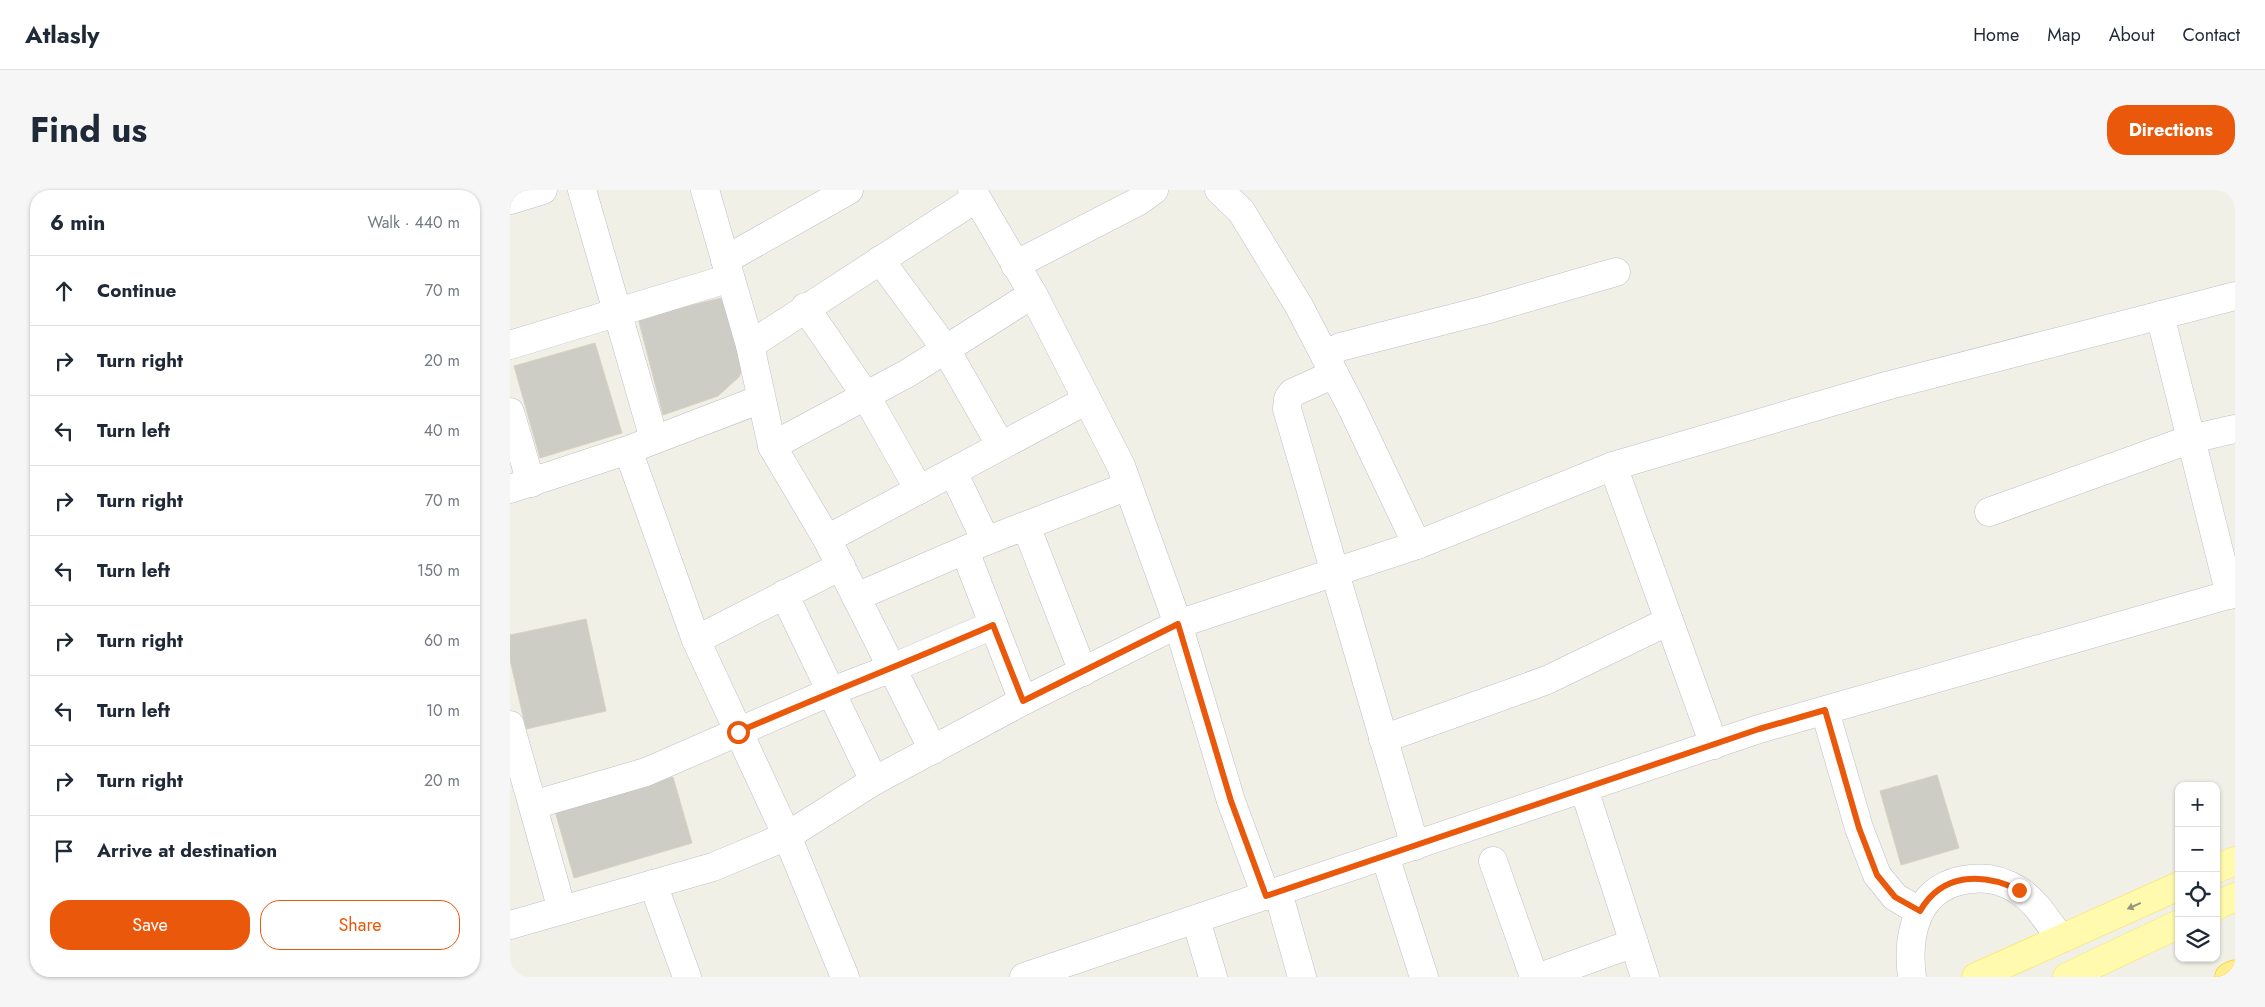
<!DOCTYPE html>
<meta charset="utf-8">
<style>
:root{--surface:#fff;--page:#f6f6f7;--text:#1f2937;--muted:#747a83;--line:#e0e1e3;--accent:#ea580c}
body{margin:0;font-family:Jost,sans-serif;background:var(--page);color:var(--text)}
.controls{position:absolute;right:15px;bottom:15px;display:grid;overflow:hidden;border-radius:10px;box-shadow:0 1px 4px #0004}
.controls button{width:45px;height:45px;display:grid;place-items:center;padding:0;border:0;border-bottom:1px solid var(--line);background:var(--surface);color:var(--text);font:25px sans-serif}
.stop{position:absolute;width:15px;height:15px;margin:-11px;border:4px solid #ea580c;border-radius:50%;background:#fff}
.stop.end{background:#ea580c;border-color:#fff;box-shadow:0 1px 5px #0008}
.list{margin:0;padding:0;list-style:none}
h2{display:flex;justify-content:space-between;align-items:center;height:65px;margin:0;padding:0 20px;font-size:21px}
h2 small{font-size:16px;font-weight:400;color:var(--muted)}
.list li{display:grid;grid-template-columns:32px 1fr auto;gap:15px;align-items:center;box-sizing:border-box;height:70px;padding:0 20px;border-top:1px solid var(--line)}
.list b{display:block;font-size:19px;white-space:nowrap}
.list em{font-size:16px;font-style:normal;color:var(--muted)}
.actions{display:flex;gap:10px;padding:15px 20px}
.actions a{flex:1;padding:11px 0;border:1px solid var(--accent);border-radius:20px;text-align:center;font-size:18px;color:var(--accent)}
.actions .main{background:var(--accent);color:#fff}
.icon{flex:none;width:28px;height:28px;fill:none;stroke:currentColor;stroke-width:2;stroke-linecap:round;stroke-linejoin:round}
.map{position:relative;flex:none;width:1725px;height:787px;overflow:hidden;border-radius:20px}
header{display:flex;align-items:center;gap:30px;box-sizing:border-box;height:70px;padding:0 25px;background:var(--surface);border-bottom:1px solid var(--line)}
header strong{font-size:24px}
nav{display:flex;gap:28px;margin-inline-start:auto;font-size:18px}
.intro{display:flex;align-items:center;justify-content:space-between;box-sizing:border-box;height:120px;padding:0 30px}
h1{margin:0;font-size:35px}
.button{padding:12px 22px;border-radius:20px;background:var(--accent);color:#fff;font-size:18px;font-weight:700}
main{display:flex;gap:30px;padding:0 30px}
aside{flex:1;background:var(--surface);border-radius:20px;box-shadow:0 1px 4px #0004}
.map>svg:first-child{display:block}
.building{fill:#cecdc5;stroke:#d7d2c3}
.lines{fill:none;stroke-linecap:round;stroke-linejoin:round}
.minor-casing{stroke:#bdbfc6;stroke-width:29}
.major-casing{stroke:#ffdf51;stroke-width:29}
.highway-casing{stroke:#f7c100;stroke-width:29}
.minor{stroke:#fff;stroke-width:28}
.major{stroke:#fffaad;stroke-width:28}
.highway{stroke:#ffed8f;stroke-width:28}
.oneway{fill:#969780}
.route{stroke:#ea580c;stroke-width:6}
</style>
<header>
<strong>Atlasly</strong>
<nav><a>Home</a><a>Map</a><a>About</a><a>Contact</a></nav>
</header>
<div class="intro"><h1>Find us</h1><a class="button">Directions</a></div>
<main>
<aside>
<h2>6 min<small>Walk · 440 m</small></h2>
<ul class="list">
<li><svg class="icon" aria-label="ahead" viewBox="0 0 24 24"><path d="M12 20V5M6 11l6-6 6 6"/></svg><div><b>Continue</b></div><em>70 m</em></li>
<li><svg class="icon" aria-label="right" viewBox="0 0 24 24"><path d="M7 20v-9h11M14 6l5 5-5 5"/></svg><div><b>Turn right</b></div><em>20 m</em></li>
<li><svg class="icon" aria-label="left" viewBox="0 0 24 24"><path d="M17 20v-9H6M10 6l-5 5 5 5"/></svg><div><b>Turn left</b></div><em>40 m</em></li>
<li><svg class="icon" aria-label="right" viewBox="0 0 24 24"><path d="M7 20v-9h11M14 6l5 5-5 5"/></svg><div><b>Turn right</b></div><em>70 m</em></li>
<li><svg class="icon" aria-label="left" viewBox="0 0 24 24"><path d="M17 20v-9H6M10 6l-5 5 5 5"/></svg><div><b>Turn left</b></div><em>150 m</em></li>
<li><svg class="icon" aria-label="right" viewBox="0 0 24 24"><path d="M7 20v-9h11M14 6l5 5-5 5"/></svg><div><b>Turn right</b></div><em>60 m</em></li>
<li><svg class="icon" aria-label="left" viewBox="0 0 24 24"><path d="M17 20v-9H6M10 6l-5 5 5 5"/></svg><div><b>Turn left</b></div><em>10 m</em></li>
<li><svg class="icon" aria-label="right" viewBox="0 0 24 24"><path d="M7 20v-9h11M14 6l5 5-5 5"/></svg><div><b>Turn right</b></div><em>20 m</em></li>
<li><svg class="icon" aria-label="arrive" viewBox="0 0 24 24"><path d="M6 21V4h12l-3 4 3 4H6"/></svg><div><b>Arrive at destination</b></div></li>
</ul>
<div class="actions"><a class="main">Save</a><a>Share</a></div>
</aside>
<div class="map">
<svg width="1725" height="787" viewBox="0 0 1725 787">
<rect width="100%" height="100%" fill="#f1f0e6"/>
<!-- building -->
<g class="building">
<path d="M215,107L233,175L229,187L208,206L153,225L128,128Z"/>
<path d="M85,153L112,243L30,268L4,176Z"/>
<path d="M76,429L96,521L16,539L0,470V445Z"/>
<path d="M1427,585L1449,658L1391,675L1370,601Z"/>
<path d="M163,587L182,653L64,688L45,621Z"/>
</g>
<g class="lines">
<defs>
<g id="minor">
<path d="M72,0L144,249"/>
<path d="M195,0L240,155L262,256L317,349L423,560"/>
<path d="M462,0L523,104L611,276L668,434L721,611L756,706"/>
<path d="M709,0L731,21L789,116L842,218L907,355"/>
<path d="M0,10L33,0"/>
<path d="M215,70L339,0"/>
<path d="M370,70L435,158L491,256"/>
<path d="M505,75L629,11L644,0"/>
<path d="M295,117L356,206L409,300"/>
<path d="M1650,125L1720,405"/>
<path d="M0,155L220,88"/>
<path d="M240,155L465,9"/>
<path d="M815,166L830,157L975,120L1106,82"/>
<path d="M824,184L782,203L778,209L777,219L905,656"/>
<path d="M0,222L21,293"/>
<path d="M262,256L398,183L523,104"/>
<path d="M118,260L186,450L277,646L335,787"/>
<path d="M1103,276L1204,555"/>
<path d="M443,282L476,351"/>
<path d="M0,299L118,260L251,209"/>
<path d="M1479,322L1681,249L1725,239"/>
<path d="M516,336L573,482"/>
<path d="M317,349L577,210"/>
<path d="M455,361L513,511"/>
<path d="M274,404L364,591"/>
<path d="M346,407L476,351L618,296"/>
<path d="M186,450L331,376"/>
<path d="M1315,521L1349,638L1367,685L1385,707L1409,721"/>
<path d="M0,535L52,720"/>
<path d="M873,549L1037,490L1159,431"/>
<path d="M1074,599L1135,787"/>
<path d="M23,615L136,582L322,501L382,478L483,435"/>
<path d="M875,666L914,787"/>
<path d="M983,671L1024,787"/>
<path d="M143,694L177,787"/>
<path d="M768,702L792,787"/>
<path d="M686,730L703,787"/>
<path d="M0,735L203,677L277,646L364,591L513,511L668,434L907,355L1103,276L1376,196L1725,106"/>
<path d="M514,787L1249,539L1725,403"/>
<path d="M1030,787L1124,753"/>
<path d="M1402,787C1396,742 1408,694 1461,689C1477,687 1494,691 1508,700C1526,711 1538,732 1551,749"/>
</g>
<g id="major">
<path d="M1706,679L1725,671"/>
<path d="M1706,716L1725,707"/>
<path d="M1466,787L1669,696"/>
<path d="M1557,787L1669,734"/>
</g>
<path id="highway" d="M1719,787L1725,784"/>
</defs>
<!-- minor casing -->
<use href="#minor" class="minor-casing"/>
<!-- major casing -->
<use href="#major" class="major-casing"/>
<!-- highway casing -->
<use href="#highway" class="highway-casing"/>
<!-- minor -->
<use href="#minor" class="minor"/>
<!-- major -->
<use href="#major" class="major"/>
<!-- highway -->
<use href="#highway" class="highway"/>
</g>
<!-- one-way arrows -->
<defs><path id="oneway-solid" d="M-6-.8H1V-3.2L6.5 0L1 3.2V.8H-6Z" transform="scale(1.25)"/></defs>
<use class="oneway" href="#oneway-solid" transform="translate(1624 716) rotate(156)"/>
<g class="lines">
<!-- route -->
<path class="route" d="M228,542C313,505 398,472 483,435L513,511L668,434L721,611L756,706L1249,539L1315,520L1349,638L1367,685L1385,707L1410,721C1432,683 1472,682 1509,700"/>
</g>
</svg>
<div class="controls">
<button>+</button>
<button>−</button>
<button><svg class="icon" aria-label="locate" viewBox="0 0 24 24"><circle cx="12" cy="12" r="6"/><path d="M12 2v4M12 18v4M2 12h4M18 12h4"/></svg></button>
<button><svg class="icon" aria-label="layers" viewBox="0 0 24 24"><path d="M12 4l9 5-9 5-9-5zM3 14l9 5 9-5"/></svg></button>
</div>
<div class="stop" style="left:228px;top:542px"></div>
<div class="stop end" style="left:1509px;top:700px"></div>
</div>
</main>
